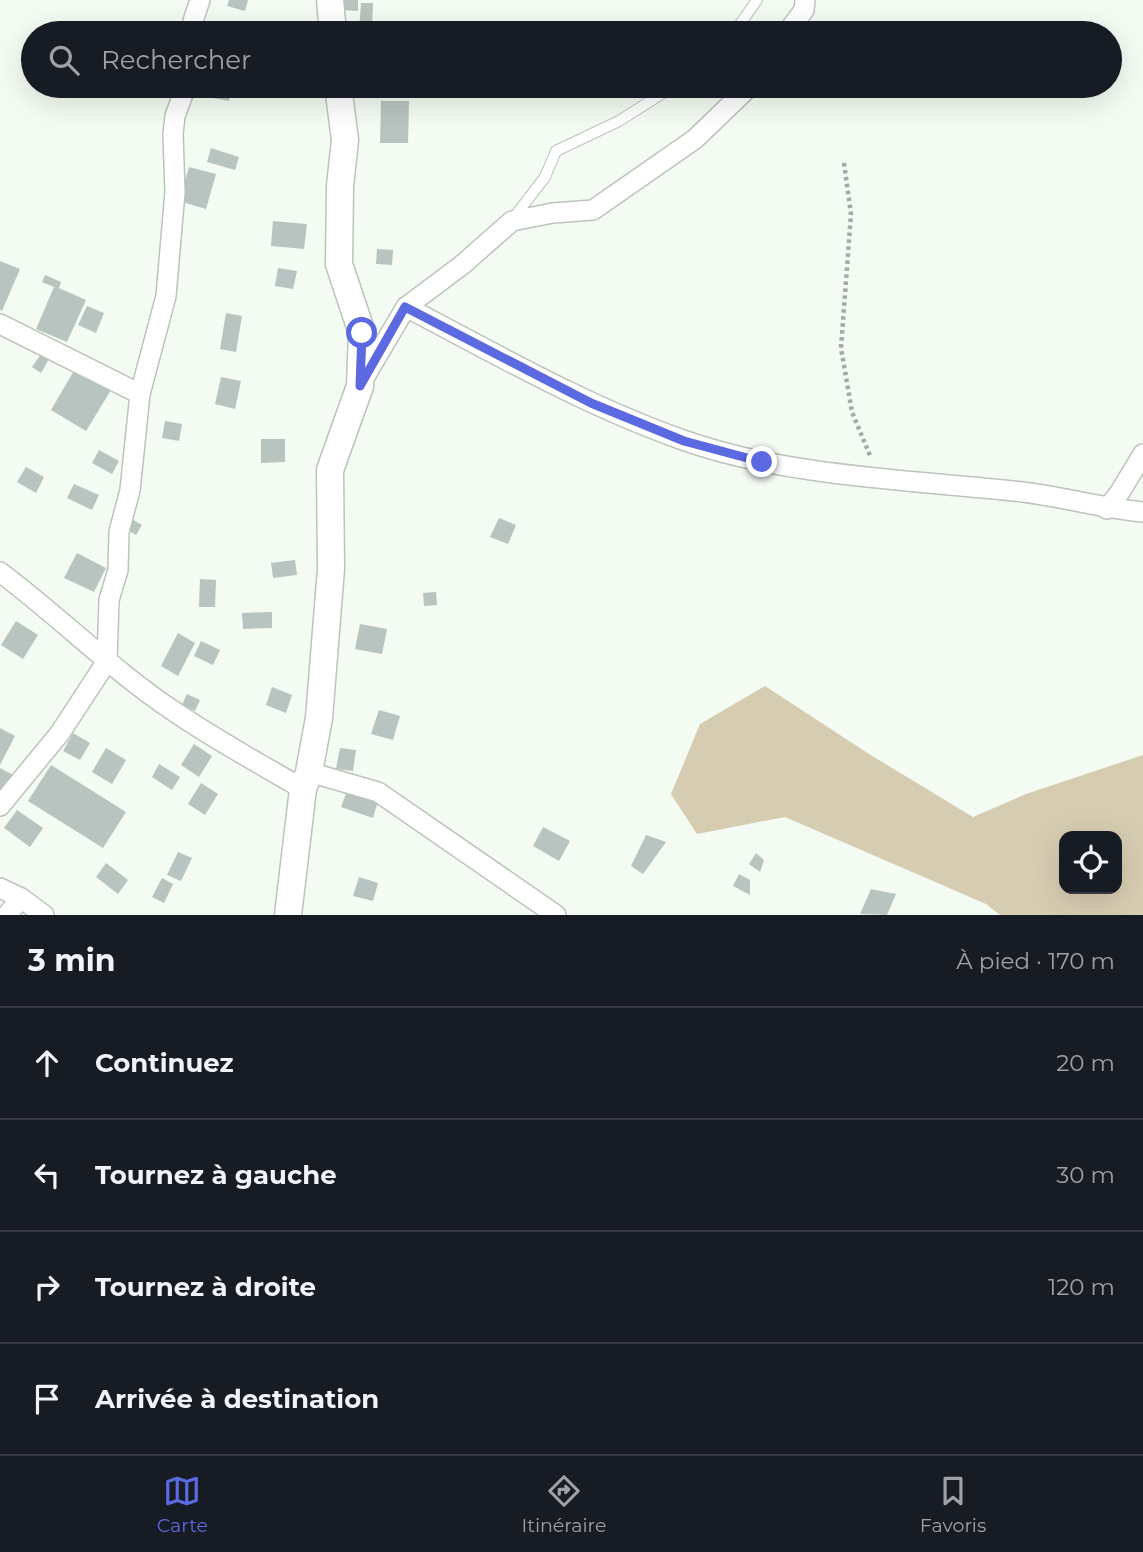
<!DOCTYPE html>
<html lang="fr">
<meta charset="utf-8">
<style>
:root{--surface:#171b24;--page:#20242c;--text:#f1f3f6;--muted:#9ea1a6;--line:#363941;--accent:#5c6ae2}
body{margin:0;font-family:Montserrat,sans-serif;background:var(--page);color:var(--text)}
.controls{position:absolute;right:21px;bottom:21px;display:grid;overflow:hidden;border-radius:14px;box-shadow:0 7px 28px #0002}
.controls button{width:63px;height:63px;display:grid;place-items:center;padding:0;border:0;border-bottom:2px solid var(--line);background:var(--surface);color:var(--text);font:35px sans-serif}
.stop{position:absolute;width:21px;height:21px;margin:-16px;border:5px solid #5c6ae2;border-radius:50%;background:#fff}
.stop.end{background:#5c6ae2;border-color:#fff;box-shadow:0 2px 7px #0008}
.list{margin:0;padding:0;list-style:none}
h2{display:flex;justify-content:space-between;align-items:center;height:91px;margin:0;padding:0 28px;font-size:30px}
h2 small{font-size:23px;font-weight:400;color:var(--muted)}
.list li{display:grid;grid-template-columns:46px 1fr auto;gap:21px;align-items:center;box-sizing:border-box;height:112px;padding:0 28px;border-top:2px solid var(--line)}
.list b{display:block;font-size:26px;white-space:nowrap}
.list em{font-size:23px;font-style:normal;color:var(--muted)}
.icon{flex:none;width:38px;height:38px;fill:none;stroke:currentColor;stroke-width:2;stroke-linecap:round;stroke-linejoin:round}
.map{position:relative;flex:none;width:1143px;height:915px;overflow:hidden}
.search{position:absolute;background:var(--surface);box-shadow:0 7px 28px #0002;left:21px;right:21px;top:21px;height:77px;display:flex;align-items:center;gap:18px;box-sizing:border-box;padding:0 24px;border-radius:38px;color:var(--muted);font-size:26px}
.sheet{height:539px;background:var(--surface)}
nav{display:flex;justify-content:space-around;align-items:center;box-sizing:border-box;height:98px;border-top:2px solid var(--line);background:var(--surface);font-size:19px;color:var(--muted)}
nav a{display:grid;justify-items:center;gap:4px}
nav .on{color:var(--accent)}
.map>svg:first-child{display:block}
.green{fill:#d6ccb1;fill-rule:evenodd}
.building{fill:#b8c4bf}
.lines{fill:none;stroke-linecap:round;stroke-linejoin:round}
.lane-casing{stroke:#bcc4bb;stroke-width:12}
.street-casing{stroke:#bcc4bb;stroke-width:22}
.secondary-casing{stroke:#bcc4bb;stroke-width:29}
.path{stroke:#a3aaa3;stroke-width:4.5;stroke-dasharray:3.5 3.5;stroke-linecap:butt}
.lane{stroke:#fff;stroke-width:10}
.street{stroke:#fff;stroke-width:19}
.secondary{stroke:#fff;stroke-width:26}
.route{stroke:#5c6ae2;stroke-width:9}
</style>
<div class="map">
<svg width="1143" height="915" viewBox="0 0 1143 915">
<rect width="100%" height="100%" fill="#f3fbf2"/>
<!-- green -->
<path class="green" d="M765,686L869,754L973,817L1026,794L1143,755V915H1000L986,904L785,817L697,834L671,794L700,724ZM1064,836H1117V889H1064Z"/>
<!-- building -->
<g class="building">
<path d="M229,0H248L245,11L227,6Z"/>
<path d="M341,0H358V11L341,10Z"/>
<path d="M361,3H373L372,30H359Z"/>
<path d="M204,86H232L229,101L202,96Z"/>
<path d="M239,86H270L266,96Z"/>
<path d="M381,101H409L408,143H380Z"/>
<path d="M211,148L239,157L235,170L207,162Z"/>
<path d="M189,167L216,174L206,209L179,201Z"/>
<path d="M273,221L307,224L304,249L271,246Z"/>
<path d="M377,249L393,250L392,265L376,264Z"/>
<path d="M0,261L20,269L2,311L0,310Z"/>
<path d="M278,268L297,271L293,289L275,286Z"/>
<path d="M45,275L61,282L59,288L86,300L67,342L36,329L54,287L42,282Z"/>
<path d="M87,306L104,313L96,333L78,325Z"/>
<path d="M226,313L242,316L236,352L220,349Z"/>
<path d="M41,354L49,359L41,373L32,367Z"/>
<path d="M75,369L111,390L86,431L51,410Z"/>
<path d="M221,377L241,381L235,409L215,404Z"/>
<path d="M165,421L182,424L179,441L162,438Z"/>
<path d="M261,439H285V462L261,463Z"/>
<path d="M99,450L119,461L112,474L92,463Z"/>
<path d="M26,467L44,477L36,493L17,482Z"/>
<path d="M74,484L99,495L92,510L67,498Z"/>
<path d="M130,518L142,525L136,535L124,528Z"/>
<path d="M499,518L516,525L508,544L490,537Z"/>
<path d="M77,553L106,568L94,592L64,578Z"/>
<path d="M295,560L297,575L273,578L271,563Z"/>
<path d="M200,579L216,580L215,607H199Z"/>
<path d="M436,592L437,605L424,606L423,593Z"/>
<path d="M272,612V628L243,629L242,613Z"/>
<path d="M16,621L38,635L23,659L1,645Z"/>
<path d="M360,624L387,629L382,654L355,649Z"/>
<path d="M178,633L195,643L178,676L161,666Z"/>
<path d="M201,641L220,650L213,665L194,656Z"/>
<path d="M272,687L292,695L286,713L266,705Z"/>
<path d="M187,694L200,700L195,711L182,705Z"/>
<path d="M379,710L400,716L393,740L371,734Z"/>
<path d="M0,728L15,736L0,765Z"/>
<path d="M73,733L90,743L80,760L63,751Z"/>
<path d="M194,744L212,756L199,777L181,765Z"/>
<path d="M106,748L126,760L112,784L92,772Z"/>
<path d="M340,748L356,750L353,771L336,769Z"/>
<path d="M159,764L180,777L172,790L152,777Z"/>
<path d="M51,765L126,812L103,848L28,801Z"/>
<path d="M0,768L15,776L0,796Z"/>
<path d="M201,783L218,794L205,815L188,804Z"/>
<path d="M348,788L379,798L373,818L341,807Z"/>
<path d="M17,810L43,828L30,847L4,828Z"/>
<path d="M543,827L570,841L559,861L533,846Z"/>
<path d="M646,835L666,842L643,874L631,866Z"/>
<path d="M178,852L192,858L181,881L167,875Z"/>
<path d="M756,853L764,860L760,872L749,864Z"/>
<path d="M106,863L128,880L118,894L96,877Z"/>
<path d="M739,874L750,880V895L733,886Z"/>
<path d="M359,877L378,883L373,901L353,896Z"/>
<path d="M162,878L173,884L164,903L152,897Z"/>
<path d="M871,889L896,894L887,915L860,914Z"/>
</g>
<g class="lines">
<defs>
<g id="lane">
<path d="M734,33L757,0"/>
<path d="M512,220L545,177L556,151L619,121L674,86"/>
</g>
<g id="street">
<path d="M193,33V21L200,0"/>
<path d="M787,33L804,10L805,0"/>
<path d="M406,307C496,354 586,406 683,440C787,477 913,480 1023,492C1063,497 1102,508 1143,512"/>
<path d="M0,324L140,394"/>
<path d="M360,385L406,307L462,265L512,221L553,213L593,210L695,139L750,86"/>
<path d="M1107,509L1120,492L1143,454"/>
<path d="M0,572C60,617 113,671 175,712C216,740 260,764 303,789"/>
<path d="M309,772L378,792L556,915"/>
<path d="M0,806L60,733L107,661L109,600L118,570L119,532L130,490L140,394L166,296L175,192L173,134L175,116L186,86"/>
<path d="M0,888L21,898L44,915"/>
<path d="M7,915L21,898"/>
</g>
<g id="secondary">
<path d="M330,0L333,33"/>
<path d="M288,915L303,789L309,772L319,718L331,569L330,470L360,386L362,333L339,264L340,186L345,140L338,86"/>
</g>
</defs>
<!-- lane casing -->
<use href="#lane" class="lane-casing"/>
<!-- street casing -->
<use href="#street" class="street-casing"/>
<!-- secondary casing -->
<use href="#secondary" class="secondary-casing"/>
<!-- path -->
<path class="path" d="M844,163L851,214L841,348L852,412L871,458"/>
<!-- lane -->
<use href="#lane" class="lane"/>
<!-- street -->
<use href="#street" class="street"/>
<!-- secondary -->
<use href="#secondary" class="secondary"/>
</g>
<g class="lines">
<!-- route -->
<path class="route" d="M362,333L360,386L405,307L591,403L684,441L762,462"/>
</g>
</svg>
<div class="controls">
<button><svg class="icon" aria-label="locate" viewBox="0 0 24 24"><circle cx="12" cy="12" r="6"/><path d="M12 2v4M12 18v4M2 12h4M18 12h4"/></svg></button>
</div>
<div class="stop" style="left:362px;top:333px"></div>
<div class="stop end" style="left:762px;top:462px"></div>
<div class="search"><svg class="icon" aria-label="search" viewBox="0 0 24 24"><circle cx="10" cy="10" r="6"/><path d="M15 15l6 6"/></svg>Rechercher</div>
</div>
<section class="sheet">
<h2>3 min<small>À pied · 170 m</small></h2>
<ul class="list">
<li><svg class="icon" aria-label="ahead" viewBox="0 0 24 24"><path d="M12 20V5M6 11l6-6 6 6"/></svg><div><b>Continuez</b></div><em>20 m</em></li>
<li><svg class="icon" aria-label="left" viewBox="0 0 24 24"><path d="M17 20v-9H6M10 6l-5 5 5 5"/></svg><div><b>Tournez à gauche</b></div><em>30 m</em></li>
<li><svg class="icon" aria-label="right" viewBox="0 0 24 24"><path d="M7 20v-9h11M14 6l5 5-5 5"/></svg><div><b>Tournez à droite</b></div><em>120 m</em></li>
<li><svg class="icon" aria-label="arrive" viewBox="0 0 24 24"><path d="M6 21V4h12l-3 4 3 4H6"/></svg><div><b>Arrivée à destination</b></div></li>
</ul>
</section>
<nav>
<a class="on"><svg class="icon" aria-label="map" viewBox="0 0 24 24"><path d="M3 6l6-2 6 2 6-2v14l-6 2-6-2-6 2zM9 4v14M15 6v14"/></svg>Carte</a>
<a><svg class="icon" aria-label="directions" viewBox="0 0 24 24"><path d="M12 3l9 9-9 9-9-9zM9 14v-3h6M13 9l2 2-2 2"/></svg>Itinéraire</a>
<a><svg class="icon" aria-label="saved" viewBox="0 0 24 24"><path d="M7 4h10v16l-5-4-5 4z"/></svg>Favoris</a>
</nav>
